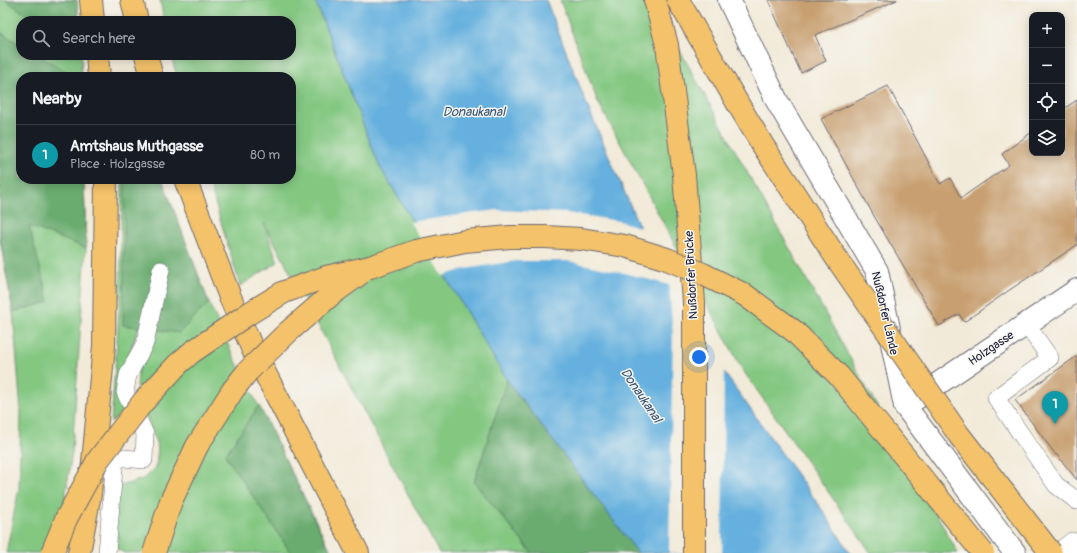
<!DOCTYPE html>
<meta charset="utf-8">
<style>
:root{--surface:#171b24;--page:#242831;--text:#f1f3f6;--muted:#9ea1a6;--line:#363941;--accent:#c8321e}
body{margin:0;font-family:Pangolin,sans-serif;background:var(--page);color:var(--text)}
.controls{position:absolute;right:12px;top:12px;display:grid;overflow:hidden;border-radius:8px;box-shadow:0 2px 10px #0003}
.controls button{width:36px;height:36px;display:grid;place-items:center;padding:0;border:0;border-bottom:1px solid var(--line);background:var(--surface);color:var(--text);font:20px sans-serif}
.you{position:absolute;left:699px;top:357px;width:14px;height:14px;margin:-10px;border:3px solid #fff;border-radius:50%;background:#1a73e8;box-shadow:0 0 0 6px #1a73e833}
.badge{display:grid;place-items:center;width:26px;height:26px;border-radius:50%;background:var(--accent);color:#fff;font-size:13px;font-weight:700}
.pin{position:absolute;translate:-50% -33px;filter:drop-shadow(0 1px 2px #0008)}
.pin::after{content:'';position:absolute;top:21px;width:14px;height:12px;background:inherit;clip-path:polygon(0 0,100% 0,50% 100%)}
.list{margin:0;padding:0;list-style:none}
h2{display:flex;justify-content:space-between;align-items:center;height:52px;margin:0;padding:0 16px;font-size:17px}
h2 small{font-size:13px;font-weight:400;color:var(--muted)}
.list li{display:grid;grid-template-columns:26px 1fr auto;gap:12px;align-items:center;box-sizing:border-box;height:60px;padding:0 16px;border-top:1px solid var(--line)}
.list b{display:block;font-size:15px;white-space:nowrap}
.list p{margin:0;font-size:13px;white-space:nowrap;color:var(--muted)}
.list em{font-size:13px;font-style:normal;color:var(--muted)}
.icon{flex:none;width:22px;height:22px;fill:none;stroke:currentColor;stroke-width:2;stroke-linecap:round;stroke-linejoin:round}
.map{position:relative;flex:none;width:1077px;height:553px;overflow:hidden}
.search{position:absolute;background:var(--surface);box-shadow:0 2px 10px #0003;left:16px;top:16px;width:280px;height:44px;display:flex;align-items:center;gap:10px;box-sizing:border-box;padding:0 14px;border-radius:16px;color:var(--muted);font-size:15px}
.panel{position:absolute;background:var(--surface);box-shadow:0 2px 10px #0003;left:16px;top:72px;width:280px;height:112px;border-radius:16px}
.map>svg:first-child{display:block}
.green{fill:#83c781;stroke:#52745e}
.forest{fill:#6aac6f;stroke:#466755}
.water{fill:#65b0de;stroke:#44698c}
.pier{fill:#f2ead8}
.building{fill:#c79f6f}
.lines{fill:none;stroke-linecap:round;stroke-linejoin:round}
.service-casing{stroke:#6b6872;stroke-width:18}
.minor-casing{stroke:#6b6872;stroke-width:24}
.tertiary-casing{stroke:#6b6872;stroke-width:24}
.trunk-casing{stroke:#6b6872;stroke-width:24}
.motorway-casing{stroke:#6b6872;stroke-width:24}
.service{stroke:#fff;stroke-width:17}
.minor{stroke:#fff;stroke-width:22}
.tertiary{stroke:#fff;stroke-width:22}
.trunk{stroke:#f3c26a;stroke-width:22}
.motorway{stroke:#f3c26a;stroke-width:22}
.trunk-bridge-casing{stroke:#6b6872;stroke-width:24;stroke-linecap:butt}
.trunk-bridge{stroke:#f3c26a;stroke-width:22}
.labels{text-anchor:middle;stroke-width:3;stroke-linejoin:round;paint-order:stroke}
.street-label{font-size:12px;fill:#22223b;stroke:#f6f6f2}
.water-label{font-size:13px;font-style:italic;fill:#395474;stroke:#f6f6f2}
</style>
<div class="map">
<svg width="1077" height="553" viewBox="0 0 1077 553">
<rect width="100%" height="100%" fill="#f6f6f2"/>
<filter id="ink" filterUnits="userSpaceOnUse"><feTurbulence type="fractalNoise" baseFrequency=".025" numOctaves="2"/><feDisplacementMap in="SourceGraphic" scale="8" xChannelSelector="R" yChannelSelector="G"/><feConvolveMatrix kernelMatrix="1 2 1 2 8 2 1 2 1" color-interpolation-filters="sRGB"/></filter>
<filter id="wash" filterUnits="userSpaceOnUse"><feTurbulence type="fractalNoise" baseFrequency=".012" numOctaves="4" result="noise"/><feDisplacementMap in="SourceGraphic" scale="16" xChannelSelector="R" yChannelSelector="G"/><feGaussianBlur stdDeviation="0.9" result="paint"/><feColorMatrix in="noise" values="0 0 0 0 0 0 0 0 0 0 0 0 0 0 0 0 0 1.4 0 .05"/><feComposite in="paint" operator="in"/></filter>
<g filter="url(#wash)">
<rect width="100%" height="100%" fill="#f2ead8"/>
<!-- green -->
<g class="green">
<path d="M0,0H77L79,21H21V55H82L81,77H21V179H84L86,248L72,452L57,553H6L19,488L21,412L13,312L0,239Z"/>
<path d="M160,0H315L379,165L507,380L474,482L532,553H439L264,223L278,262L240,286L208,179H291V77H177L171,55H291V21H164Z"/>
<path d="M560,0H652L958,553H871L742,369L597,100Z"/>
<path d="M122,179H162L209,303L231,351L332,553H125L107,545L120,486L143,479L156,466L158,448L137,390L141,322L119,380L125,408L111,423L120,299Z"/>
</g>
<!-- forest -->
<g class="forest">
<path d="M6,0H77L79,21H35Z"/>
<path d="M0,32L21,45V55H38L75,77H21V179H84L86,248L29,226L49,302L13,312L0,239Z"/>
<path d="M125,179H162L209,303L179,333L123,325Z"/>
<path d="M507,380L638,553H532L474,482Z"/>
<path d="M259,405L325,541L332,553H291L225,455Z"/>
</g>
<!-- water -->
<path class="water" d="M315,0H546L589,110L650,251L721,368L823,511L850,553H638L507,380L379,165Z"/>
<!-- pier -->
<path class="pier" d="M496,210L566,213L619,221L642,228L652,250L724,370L722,553H669L673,334L669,285L624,273L568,261H515L465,269L443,276L410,222Z"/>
<g id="blocks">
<!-- building -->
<g class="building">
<path d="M768,0H897L815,35L826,61L801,73Z"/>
<path d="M888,86L940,184L950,178L961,198L1009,165L1002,154L1032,132V153H1062V110L1077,100V245L1008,291L964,322L959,314L939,326L874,216L821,119Z"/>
<path d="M1077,356V480L1057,455H1056L1015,400Z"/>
</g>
</g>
</g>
<g filter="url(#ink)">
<use href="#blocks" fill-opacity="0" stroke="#6b6872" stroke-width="1"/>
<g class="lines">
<defs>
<g id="service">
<path d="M1026,324L1050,358L996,398L1056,485L1077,501"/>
<path d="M107,553L115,457L144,460L145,434L125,392L128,375L145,343L161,270"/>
<path d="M1057,553L1072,541L1077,547"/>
</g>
<path id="minor" d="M905,406L1077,290"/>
<path id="tertiary" d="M729,0L777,101L877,271L905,406L1015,553"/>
<g id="trunk">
<path d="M91,0L93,21"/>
<path d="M97,55L99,77"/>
<path d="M79,553L90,494L104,346L106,179"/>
</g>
<g id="motorway">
<path d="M132,0L137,21"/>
<path d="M655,0L667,45L684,175L694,302V553"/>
<path d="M146,55L152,77"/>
<path d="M185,179L230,297L253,350L358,553"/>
</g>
</defs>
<!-- service casing -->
<use href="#service" class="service-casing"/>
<!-- minor casing -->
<use href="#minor" class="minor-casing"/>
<!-- tertiary casing -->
<use href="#tertiary" class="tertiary-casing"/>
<!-- trunk casing -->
<use href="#trunk" class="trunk-casing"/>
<!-- motorway casing -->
<use href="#motorway" class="motorway-casing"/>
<!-- service -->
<use href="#service" class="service"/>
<!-- minor -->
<use href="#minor" class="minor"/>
<!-- tertiary -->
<use href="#tertiary" class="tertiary"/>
<!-- trunk -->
<use href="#trunk" class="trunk"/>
<!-- motorway -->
<use href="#motorway" class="motorway"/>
<defs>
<g id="trunk-bridge">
<path d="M678,0L738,104L762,144L837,259L959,435L1051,553"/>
<path d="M52,553L66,519L98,460L143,402L178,364L192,352L248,314L284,292L326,277L370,267L416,251L465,241L510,237H545L581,239L625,246L667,259L703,274L745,295L794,331L839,376L983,553"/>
<path d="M154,553L171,501L197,446L233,390L248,371L288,332L332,294L361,273"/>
</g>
</defs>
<!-- trunk-bridge casing -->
<use href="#trunk-bridge" class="trunk-bridge-casing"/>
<!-- trunk-bridge -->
<use href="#trunk-bridge" class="trunk-bridge"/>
</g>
</g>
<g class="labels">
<!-- street labels -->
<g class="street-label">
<text transform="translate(691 275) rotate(-93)" y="4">Nußdorfer Brücke</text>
<text transform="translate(885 313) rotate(77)" y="4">Nußdorfer Lände</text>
<text transform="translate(991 348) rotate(-34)" y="4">Holzgasse</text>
</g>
<!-- water labels -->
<g class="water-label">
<text x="474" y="116">Donaukanal</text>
<text transform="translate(642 395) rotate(56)" y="5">Donaukanal</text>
</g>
</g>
</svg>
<div class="controls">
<button>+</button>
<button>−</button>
<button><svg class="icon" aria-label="locate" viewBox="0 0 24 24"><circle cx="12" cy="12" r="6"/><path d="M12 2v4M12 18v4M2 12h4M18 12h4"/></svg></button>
<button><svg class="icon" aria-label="layers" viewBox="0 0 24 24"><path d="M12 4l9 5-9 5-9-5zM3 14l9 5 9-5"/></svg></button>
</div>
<div class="you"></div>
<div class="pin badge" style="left:1055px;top:424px;background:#0f9aa8">1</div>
<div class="search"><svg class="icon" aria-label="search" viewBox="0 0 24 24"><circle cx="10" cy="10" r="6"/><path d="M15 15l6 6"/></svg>Search here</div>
<section class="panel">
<h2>Nearby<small></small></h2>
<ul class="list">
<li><span class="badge" style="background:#0f9aa8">1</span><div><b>Amtshaus Muthgasse</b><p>Place · Holzgasse</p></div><em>80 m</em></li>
</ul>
</section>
</div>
